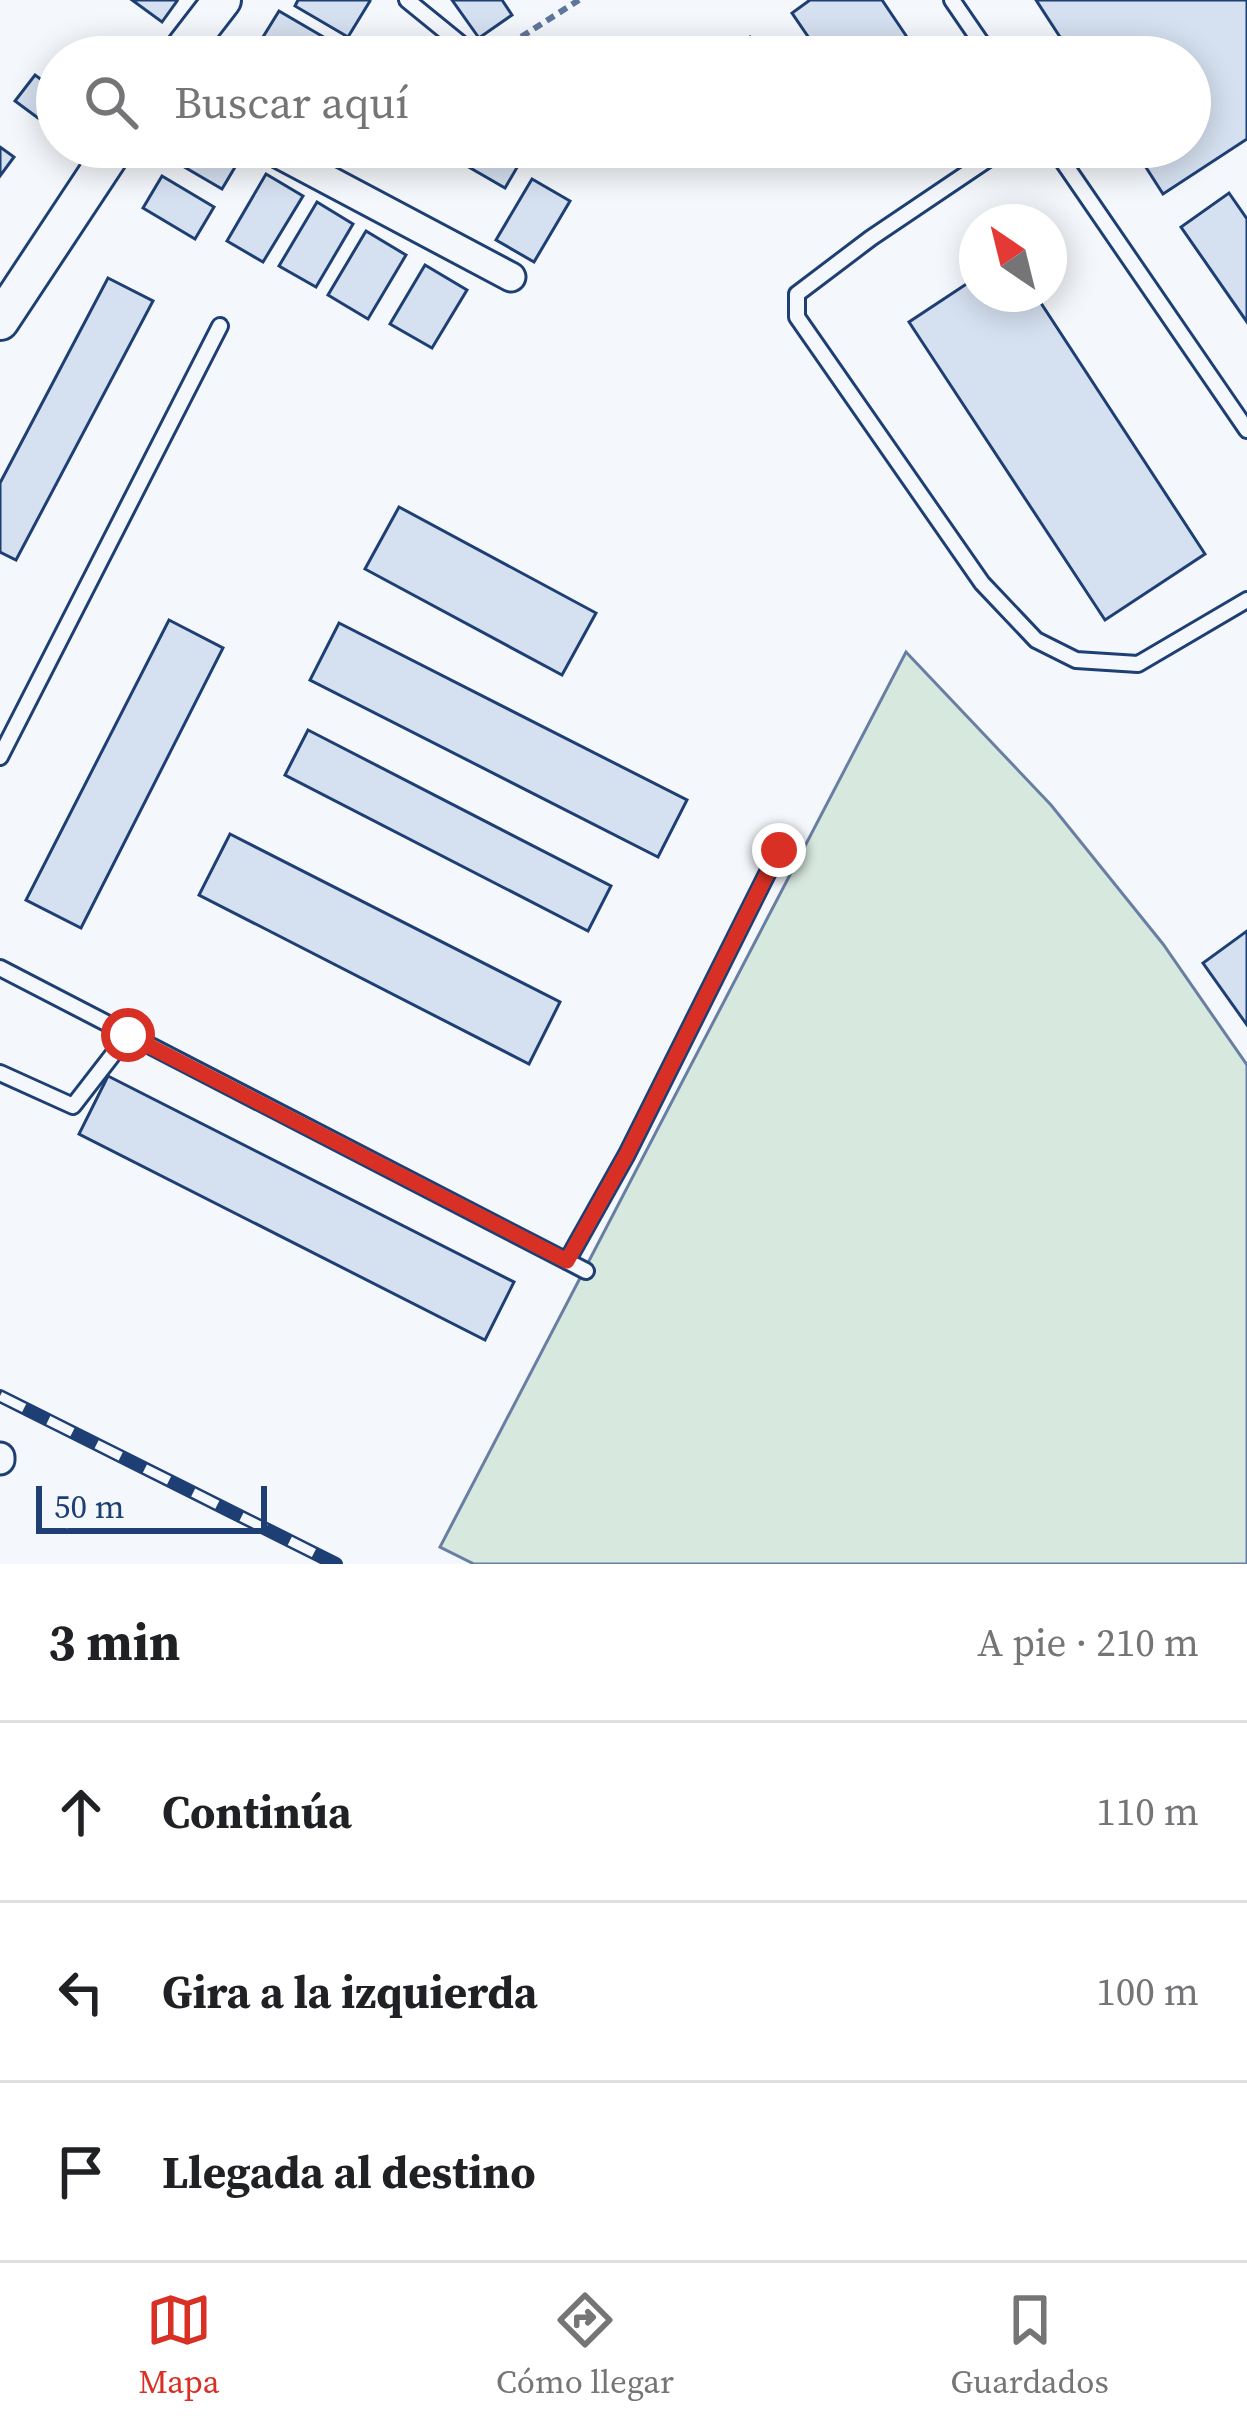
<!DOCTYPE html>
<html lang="es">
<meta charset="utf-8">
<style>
:root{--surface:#fff;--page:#f2f2f2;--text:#202124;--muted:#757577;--line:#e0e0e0;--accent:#d93025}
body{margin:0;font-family:"Source Serif 4",serif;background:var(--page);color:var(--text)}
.compass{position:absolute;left:959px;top:204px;width:108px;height:108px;border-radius:50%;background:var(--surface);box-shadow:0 6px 30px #0003;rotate:325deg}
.scale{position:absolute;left:36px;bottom:30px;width:231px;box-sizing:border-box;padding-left:12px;border:6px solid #1d3f73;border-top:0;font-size:33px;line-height:42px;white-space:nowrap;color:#1d3f73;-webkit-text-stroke:9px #f4f7fb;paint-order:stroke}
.stop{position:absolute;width:36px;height:36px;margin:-27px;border:9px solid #d93025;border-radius:50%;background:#fff}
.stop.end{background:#d93025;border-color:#fff;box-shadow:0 3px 12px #0008}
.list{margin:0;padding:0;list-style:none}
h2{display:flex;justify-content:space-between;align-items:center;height:156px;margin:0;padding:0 48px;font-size:51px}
h2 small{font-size:39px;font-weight:400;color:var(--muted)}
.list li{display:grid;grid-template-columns:78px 1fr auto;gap:36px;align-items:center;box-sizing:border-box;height:180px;padding:0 48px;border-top:3px solid var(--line)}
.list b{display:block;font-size:45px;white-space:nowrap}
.list em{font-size:39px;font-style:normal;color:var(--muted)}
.icon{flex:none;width:66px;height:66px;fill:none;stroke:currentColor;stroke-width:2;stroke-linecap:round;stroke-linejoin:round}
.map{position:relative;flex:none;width:1247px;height:1564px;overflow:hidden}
.search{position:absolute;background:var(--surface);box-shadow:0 6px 30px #0003;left:36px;right:36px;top:36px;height:132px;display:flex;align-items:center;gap:30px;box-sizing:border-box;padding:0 42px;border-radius:66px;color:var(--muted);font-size:45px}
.sheet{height:696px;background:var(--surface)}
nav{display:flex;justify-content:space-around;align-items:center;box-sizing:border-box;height:168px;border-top:3px solid var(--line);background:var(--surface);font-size:33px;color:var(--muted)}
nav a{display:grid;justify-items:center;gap:6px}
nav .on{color:var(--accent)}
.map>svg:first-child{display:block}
.green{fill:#d7e8df;stroke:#687fa3;stroke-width:3}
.building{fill:#d5e0f0;stroke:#1d3f73;stroke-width:3}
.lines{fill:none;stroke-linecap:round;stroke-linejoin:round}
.service-casing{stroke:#1d3f73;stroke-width:20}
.minor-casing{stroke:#1d3f73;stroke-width:33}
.tertiary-casing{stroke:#1d3f73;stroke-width:42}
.path{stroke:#5e769c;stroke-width:6;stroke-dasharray:9 6;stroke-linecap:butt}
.service{stroke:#f4f7fb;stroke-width:14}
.minor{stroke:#f4f7fb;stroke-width:27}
.tertiary{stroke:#f4f7fb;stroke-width:36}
.rail-casing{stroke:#1d3f73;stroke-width:14}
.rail{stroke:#f4f7fb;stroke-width:9;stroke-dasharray:27;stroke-linecap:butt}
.route{stroke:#d93025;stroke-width:15}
</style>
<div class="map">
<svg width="1247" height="1564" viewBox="0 0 1247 1564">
<rect width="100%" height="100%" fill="#f4f7fb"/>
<!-- green -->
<path class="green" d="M906,652L1051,805L1163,944L1247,1065V1564H474L440,1547Z"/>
<!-- building -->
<g class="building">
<path d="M132,0H175L177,1L162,22Z"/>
<path d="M298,0H369L370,1L348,37L295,6Z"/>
<path d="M452,0H502L512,15L479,38Z"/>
<path d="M810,0H882L909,40L884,57H822L792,13Z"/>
<path d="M1036,0H1247V139L1163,194L1133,147H1190V57H1073Z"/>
<path d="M279,11L327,39L317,57H266L255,50Z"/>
<path d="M750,37L764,57H722Z"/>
<path d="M414,38L445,57H402Z"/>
<path d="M35,75L57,91V132L15,101Z"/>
<path d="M0,147L14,157L0,176Z"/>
<path d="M182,147H236L244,152L222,189L174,161Z"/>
<path d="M330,147H372L361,165Z"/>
<path d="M469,147H529L505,188L460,162Z"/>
<path d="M724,147H748L732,158Z"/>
<path d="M266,174L303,196L263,262L227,241Z"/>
<path d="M162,176L214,207L195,239L143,208Z"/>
<path d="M532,179L570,201L534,262L496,240Z"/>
<path d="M1229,193L1247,219V322L1181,227Z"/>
<path d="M317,202L353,224L316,287L279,266Z"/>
<path d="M366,231L406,255L368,319L328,295Z"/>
<path d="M425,265L467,290L432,348L390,324Z"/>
<path d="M977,277V294H1035L1205,554L1105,620L909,322Z"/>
<path d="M108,278L153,301L16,560L0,552V483Z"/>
<path d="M399,507L596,613L562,675L365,569Z"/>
<path d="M169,620L223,648L81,928L26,900Z"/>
<path d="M339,623L687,800L658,857L310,680Z"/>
<path d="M308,730L611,886L588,931L285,775Z"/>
<path d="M230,834L560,1002L529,1064L199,895Z"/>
<path d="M1247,931V1025L1203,963Z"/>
<path d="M108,1076L514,1282L485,1340L79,1134Z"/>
</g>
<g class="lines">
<defs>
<g id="service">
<path d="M407,0L477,57"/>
<path d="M952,0L991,57"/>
<path d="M1006,147L871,238L797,294V317L982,583L1036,640L1076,660L1138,664L1247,600"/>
<path d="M1053,147L1247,430"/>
<path d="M0,757L220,326"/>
<path d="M0,968L586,1271"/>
<path d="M0,1073L73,1106L128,1035"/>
<path d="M567,1261L627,1154L779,850"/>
</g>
<g id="minor">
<path d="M266,147L511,277"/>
<path d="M0,1457V1460"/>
</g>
<g id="tertiary">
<path d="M178,57L222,0"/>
<path d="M0,321L115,147"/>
</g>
</defs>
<!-- service casing -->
<use href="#service" class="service-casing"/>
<!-- minor casing -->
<use href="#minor" class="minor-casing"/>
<!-- tertiary casing -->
<use href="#tertiary" class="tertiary-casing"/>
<!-- path -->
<path class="path" d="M496,53L579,0"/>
<!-- service -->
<use href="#service" class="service"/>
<!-- minor -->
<use href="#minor" class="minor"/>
<!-- tertiary -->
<use href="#tertiary" class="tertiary"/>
<defs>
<path id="rail" d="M0,1396L336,1564"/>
</defs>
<!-- rail casing -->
<use href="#rail" class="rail-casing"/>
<!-- rail -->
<use href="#rail" class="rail"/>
</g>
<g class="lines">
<!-- route -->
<path class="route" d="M128,1035L567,1261L627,1154L779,850"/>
</g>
</svg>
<svg class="compass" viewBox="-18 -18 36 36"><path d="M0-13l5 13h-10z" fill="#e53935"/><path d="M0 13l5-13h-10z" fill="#757577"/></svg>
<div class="scale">50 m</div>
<div class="stop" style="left:128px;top:1035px"></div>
<div class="stop end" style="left:779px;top:850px"></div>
<div class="search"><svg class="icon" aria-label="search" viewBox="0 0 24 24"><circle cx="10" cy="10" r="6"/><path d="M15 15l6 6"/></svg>Buscar aquí</div>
</div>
<section class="sheet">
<h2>3 min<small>A pie · 210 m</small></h2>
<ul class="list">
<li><svg class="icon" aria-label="ahead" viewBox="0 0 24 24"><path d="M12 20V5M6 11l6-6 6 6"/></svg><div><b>Continúa</b></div><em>110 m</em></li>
<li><svg class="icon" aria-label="left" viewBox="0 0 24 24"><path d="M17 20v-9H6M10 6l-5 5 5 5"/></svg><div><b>Gira a la izquierda</b></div><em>100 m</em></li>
<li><svg class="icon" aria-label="arrive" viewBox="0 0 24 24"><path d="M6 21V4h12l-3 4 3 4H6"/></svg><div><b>Llegada al destino</b></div></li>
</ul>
</section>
<nav>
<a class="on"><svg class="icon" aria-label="map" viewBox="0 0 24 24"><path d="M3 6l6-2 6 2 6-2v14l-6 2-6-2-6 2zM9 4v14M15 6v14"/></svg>Mapa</a>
<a><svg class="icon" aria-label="directions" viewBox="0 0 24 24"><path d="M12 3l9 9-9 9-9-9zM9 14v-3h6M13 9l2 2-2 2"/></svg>Cómo llegar</a>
<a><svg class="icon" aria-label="saved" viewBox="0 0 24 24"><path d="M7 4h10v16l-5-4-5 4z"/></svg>Guardados</a>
</nav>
